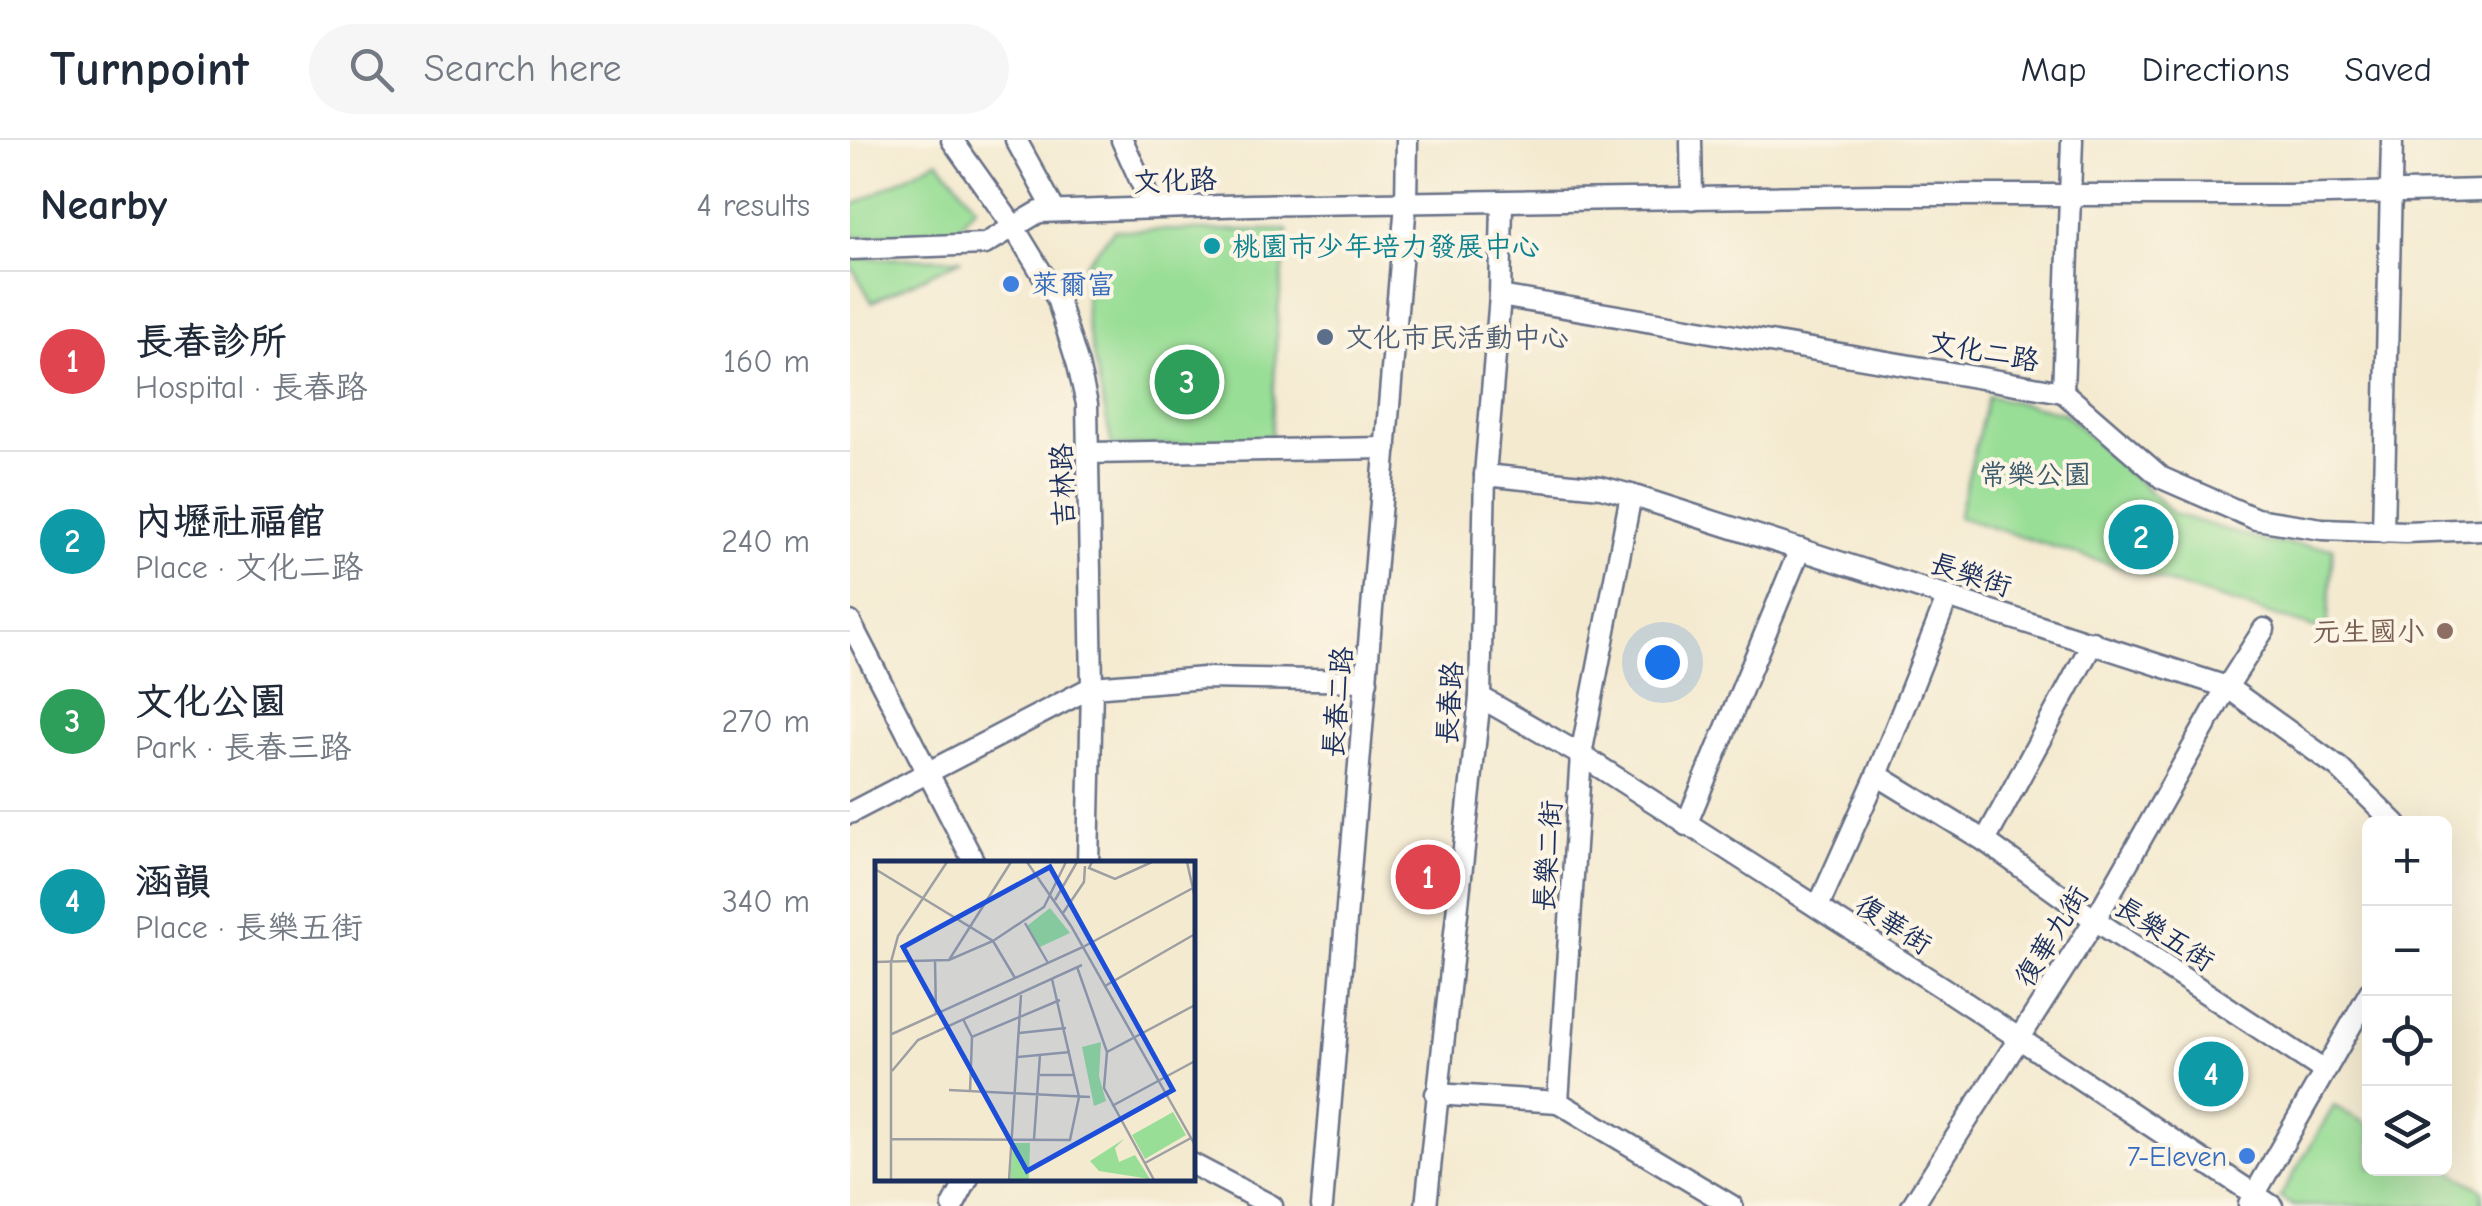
<!DOCTYPE html>
<meta charset="utf-8">
<style>
:root{--surface:#fff;--page:#f6f6f7;--text:#1f2937;--muted:#747a83;--line:#e0e1e3;--accent:#c8321e}
body{margin:0;font-family:"Comic Neue","LXGW WenKai TC",sans-serif;background:var(--page);color:var(--text)}
.controls{position:absolute;right:30px;bottom:30px;display:grid;overflow:hidden;border-radius:15px;box-shadow:0 10px 40px #0002}
.controls button{width:90px;height:90px;display:grid;place-items:center;padding:0;border:0;border-bottom:2px solid var(--line);background:var(--surface);color:var(--text);font:50px sans-serif}
.you{position:absolute;left:812px;top:522px;width:35px;height:35px;margin:-25px;border:8px solid #fff;border-radius:50%;background:#1a73e8;box-shadow:0 0 0 15px #1a73e833}
.badge{display:grid;place-items:center;width:65px;height:65px;border-radius:50%;background:var(--accent);color:#fff;font-size:32px;font-weight:700}
.pin{position:absolute;translate:-50% -50%;border:5px solid #fff;box-shadow:0 2px 10px #0006}
.list{margin:0;padding:0;list-style:none}
h2{display:flex;justify-content:space-between;align-items:center;height:130px;margin:0;padding:0 40px;font-size:42px}
h2 small{font-size:32px;font-weight:400;color:var(--muted)}
.list li{display:grid;grid-template-columns:65px 1fr auto;gap:30px;align-items:center;box-sizing:border-box;height:180px;padding:0 40px;border-top:2px solid var(--line)}
.list b{display:block;font-size:38px;white-space:nowrap}
.list p{margin:0;font-size:32px;white-space:nowrap;color:var(--muted)}
.list em{font-size:32px;font-style:normal;color:var(--muted)}
.icon{flex:none;width:55px;height:55px;fill:none;stroke:currentColor;stroke-width:2;stroke-linecap:round;stroke-linejoin:round}
.map{position:relative;flex:none;width:1632px;height:1066px;overflow:hidden}
header{display:flex;align-items:center;gap:60px;box-sizing:border-box;height:140px;padding:0 50px;background:var(--surface);border-bottom:2px solid var(--line)}
header strong{font-size:48px}
nav{display:flex;gap:55px;margin-inline-start:auto;font-size:35px}
.search{width:700px;height:90px;background:var(--page);display:flex;align-items:center;gap:25px;box-sizing:border-box;padding:0 35px;border-radius:55px;color:var(--muted);font-size:38px}
main{display:flex}
aside{flex:1;background:var(--surface)}
.map>svg:first-child{display:block}
.green{fill:#99de96;stroke:#5a867a;stroke-width:2.5}
.lines{fill:none;stroke-linecap:round;stroke-linejoin:round}
.minor-casing{stroke:#677086;stroke-width:25}
.minor{stroke:#fff;stroke-width:20}
.culture-dot{fill:#0f9aa8;stroke:#fcf5e5;stroke-width:4}
.shop-dot{fill:#3f7fe0;stroke:#fcf5e5;stroke-width:4}
.service-dot{fill:#5c6f8a;stroke:#fcf5e5;stroke-width:4}
.education-dot{fill:#8d6e63;stroke:#fcf5e5;stroke-width:4}
.labels{text-anchor:middle;stroke-width:8;stroke-linejoin:round;paint-order:stroke}
.street-label{font-size:28px;fill:#1b2f5e;stroke:#fcf5e5}
.culture-label{font-size:28px;fill:#0d838f;stroke:#fcf5e5;text-anchor:start}
.shop-label{font-size:28px;fill:#366cbe;stroke:#fcf5e5;text-anchor:start}
.service-label{font-size:28px;fill:#4e5e75;stroke:#fcf5e5;text-anchor:start}
.park-label{font-size:28px;fill:#3a5b6c;stroke:#fcf5e5}
.education-label{font-size:28px;fill:#785e54;stroke:#fcf5e5;text-anchor:end}
.inset-road{fill:none;stroke:#9d9fa2;stroke-width:2.5}
.view{fill:#1d4ed8;fill-opacity:0.15;stroke:#1d4ed8;stroke-width:5}
.inset-edge{fill:none;stroke:#1b2f5e;stroke-width:5}
</style>
<header>
<strong>Turnpoint</strong>
<div class="search"><svg class="icon" aria-label="search" viewBox="0 0 24 24"><circle cx="10" cy="10" r="6"/><path d="M15 15l6 6"/></svg>Search here</div>
<nav><a>Map</a><a>Directions</a><a>Saved</a></nav>
</header>
<main>
<aside>
<h2>Nearby<small>4 results</small></h2>
<ul class="list">
<li><span class="badge" style="background:#e0444e">1</span><div><b>長春診所</b><p>Hospital · 長春路</p></div><em>160 m</em></li>
<li><span class="badge" style="background:#0f9aa8">2</span><div><b>內壢社福館</b><p>Place · 文化二路</p></div><em>240 m</em></li>
<li><span class="badge" style="background:#2e9e5b">3</span><div><b>文化公園</b><p>Park · 長春三路</p></div><em>270 m</em></li>
<li><span class="badge" style="background:#0f9aa8">4</span><div><b>涵韻</b><p>Place · 長樂五街</p></div><em>340 m</em></li>
</ul>
</aside>
<div class="map">
<svg width="1632" height="1066" viewBox="0 0 1632 1066">
<rect width="100%" height="100%" fill="#fcf5e5"/>
<filter id="ink" filterUnits="userSpaceOnUse"><feTurbulence type="fractalNoise" baseFrequency=".01" numOctaves="2"/><feDisplacementMap in="SourceGraphic" scale="20" xChannelSelector="R" yChannelSelector="G"/><feConvolveMatrix kernelMatrix="1 2 1 2 8 2 1 2 1" color-interpolation-filters="sRGB"/></filter>
<filter id="wash" filterUnits="userSpaceOnUse"><feTurbulence type="fractalNoise" baseFrequency=".0048" numOctaves="4" result="noise"/><feDisplacementMap in="SourceGraphic" scale="40" xChannelSelector="R" yChannelSelector="G"/><feGaussianBlur stdDeviation="2.25" result="paint"/><feColorMatrix in="noise" values="0 0 0 0 0 0 0 0 0 0 0 0 0 0 0 0 0 1.4 0 .05"/><feComposite in="paint" operator="in"/></filter>
<g filter="url(#wash)">
<rect width="100%" height="100%" fill="#f4ead0"/>
<!-- green -->
<g class="green">
<path d="M88,20L126,66L104,92L0,97V67Z"/>
<path d="M264,90H438L428,171L421,303L262,306L236,181L235,124Z"/>
<path d="M0,118L112,119L22,162L0,124Z"/>
<path d="M1138,256L1214,273L1324,374L1416,402L1483,408L1477,492L1108,377Z"/>
<path d="M1484,966L1519,985L1520,1028H1595L1632,1050V1066H1444L1430,1057Z"/>
</g>
</g>
<g filter="url(#ink)">
<g class="lines">
<defs>
<g id="minor">
<path d="M102,0L163,86L207,158L228,225L237,264L242,547L238,724"/>
<path d="M166,0L205,71"/>
<path d="M272,0L303,68"/>
<path d="M841,0L842,59"/>
<path d="M0,109L135,104L189,72L401,65L1031,55H1439L1632,50"/>
<path d="M650,156L1213,252L1312,338L1406,379L1472,389L1555,392L1632,389"/>
<path d="M1213,252L1222,0"/>
<path d="M239,313L536,308"/>
<path d="M635,335L751,347L781,355L1377,547L1489,628L1546,684"/>
<path d="M1533,392L1542,0"/>
<path d="M0,482L125,724"/>
<path d="M630,557L731,615L1099,852L1422,1066"/>
<path d="M1027,635L1135,701L1245,780L1473,930"/>
<path d="M0,673L242,547L354,538L517,541"/>
<path d="M836,685L950,409"/>
<path d="M1135,701L1243,502"/>
<path d="M968,767L1027,635L1098,456"/>
<path d="M586,954L708,962L731,615L781,355"/>
<path d="M708,962L882,1066"/>
<path d="M342,1024L422,1066"/>
<path d="M1399,1064L1520,852"/>
<path d="M103,1066L118,1038"/>
<path d="M472,1066L556,63L557,0"/>
<path d="M576,1066L630,557L635,335L650,156L652,63"/>
<path d="M1062,1066L1245,780L1377,547L1414,489"/>
</g>
</defs>
<!-- minor casing -->
<use href="#minor" class="minor-casing"/>
<!-- minor -->
<use href="#minor" class="minor"/>
</g>
</g>
<!-- markers -->
<circle class="culture-dot" cx="362" cy="106" r="10"/>
<g class="shop-dot">
<circle cx="161" cy="144" r="10"/>
<circle cx="1397" cy="1016" r="10"/>
</g>
<circle class="service-dot" cx="475" cy="197" r="10"/>
<circle class="education-dot" cx="1595" cy="491" r="10"/>
<g class="labels">
<!-- street labels -->
<g class="street-label">
<text transform="translate(325 40) rotate(-2)" y="10">文化路</text>
<text transform="translate(1134 211) rotate(10)" y="10">文化二路</text>
<text transform="translate(212 345) rotate(-92)" y="10">吉林路</text>
<text transform="translate(1121 434) rotate(18)" y="10">長樂街</text>
<text transform="translate(487 562) rotate(-85)" y="10">長春二路</text>
<text transform="translate(599 563) rotate(-86)" y="10">長春路</text>
<text transform="translate(697 716) rotate(-86)" y="10">長樂二街</text>
<text transform="translate(1044 784) rotate(33)" y="10">復華街</text>
<text transform="translate(1315 793) rotate(33)" y="10">長樂五街</text>
<text transform="translate(1201 796) rotate(-58)" y="10">復華九街</text>
</g>
<!-- culture labels -->
<g class="culture-label">
<text x="382" y="116">桃園市少年培力發展中心</text>
</g>
<!-- shop labels -->
<g class="shop-label">
<text x="181" y="154">萊爾富</text>
<text x="1377" y="1026" text-anchor="end">7-Eleven</text>
</g>
<!-- service labels -->
<g class="service-label">
<text x="495" y="207">文化市民活動中心</text>
</g>
<!-- park labels -->
<g class="park-label">
<text x="1185" y="344">常樂公園</text>
</g>
<!-- education labels -->
<g class="education-label">
<text x="1575" y="501">元生國小</text>
</g>
</g>
<!-- overview -->
<g transform="translate(25 721)">
<rect width="320" height="320" fill="#f4ead0"/>
<path d="M175,47L195,72L165,86L152,65ZM226,181L224,215L231,240L219,245L207,186ZM298,251L311,274L270,298L257,274ZM249,278L240,287L244,301L260,294L275,318L224,310L215,300ZM138,282H155L154,319H135Z" fill="#99de96"/>
<path class="inset-road" d="M152,1L196,65L320,284M217,1L214,7L240,18L277,1M312,1L320,37M0,8L118,80L140,117M180,39L202,1M188,52L209,21L210,5M150,62L173,102M74,99L136,1M60,100L61,153M0,101L74,99L118,80L169,46L191,1M202,106L232,191L229,227L279,319M230,125L320,73M88,158L97,176L185,139M144,172L191,167M17,173L208,86L318,27M232,191L320,144M143,196L195,191M17,210L43,179L207,104M165,214H200M74,229L215,236M95,231L97,176M237,245L320,200M17,278L195,279L204,236L177,118M159,278L165,194M270,302L316,277M16,319V101L23,75L72,1M134,319L146,134"/>
<path class="view" d="M175,6L298,229L152,310L28,86Z"/>
<rect width="320" height="320" class="inset-edge"/>
</g>
</svg>
<div class="controls">
<button>+</button>
<button>−</button>
<button><svg class="icon" aria-label="locate" viewBox="0 0 24 24"><circle cx="12" cy="12" r="6"/><path d="M12 2v4M12 18v4M2 12h4M18 12h4"/></svg></button>
<button><svg class="icon" aria-label="layers" viewBox="0 0 24 24"><path d="M12 4l9 5-9 5-9-5zM3 14l9 5 9-5"/></svg></button>
</div>
<div class="you"></div>
<div class="pin badge" style="left:578px;top:737px;background:#e0444e">1</div>
<div class="pin badge" style="left:1291px;top:397px;background:#0f9aa8">2</div>
<div class="pin badge" style="left:337px;top:242px;background:#2e9e5b">3</div>
<div class="pin badge" style="left:1361px;top:934px;background:#0f9aa8">4</div>
</div>
</main>
